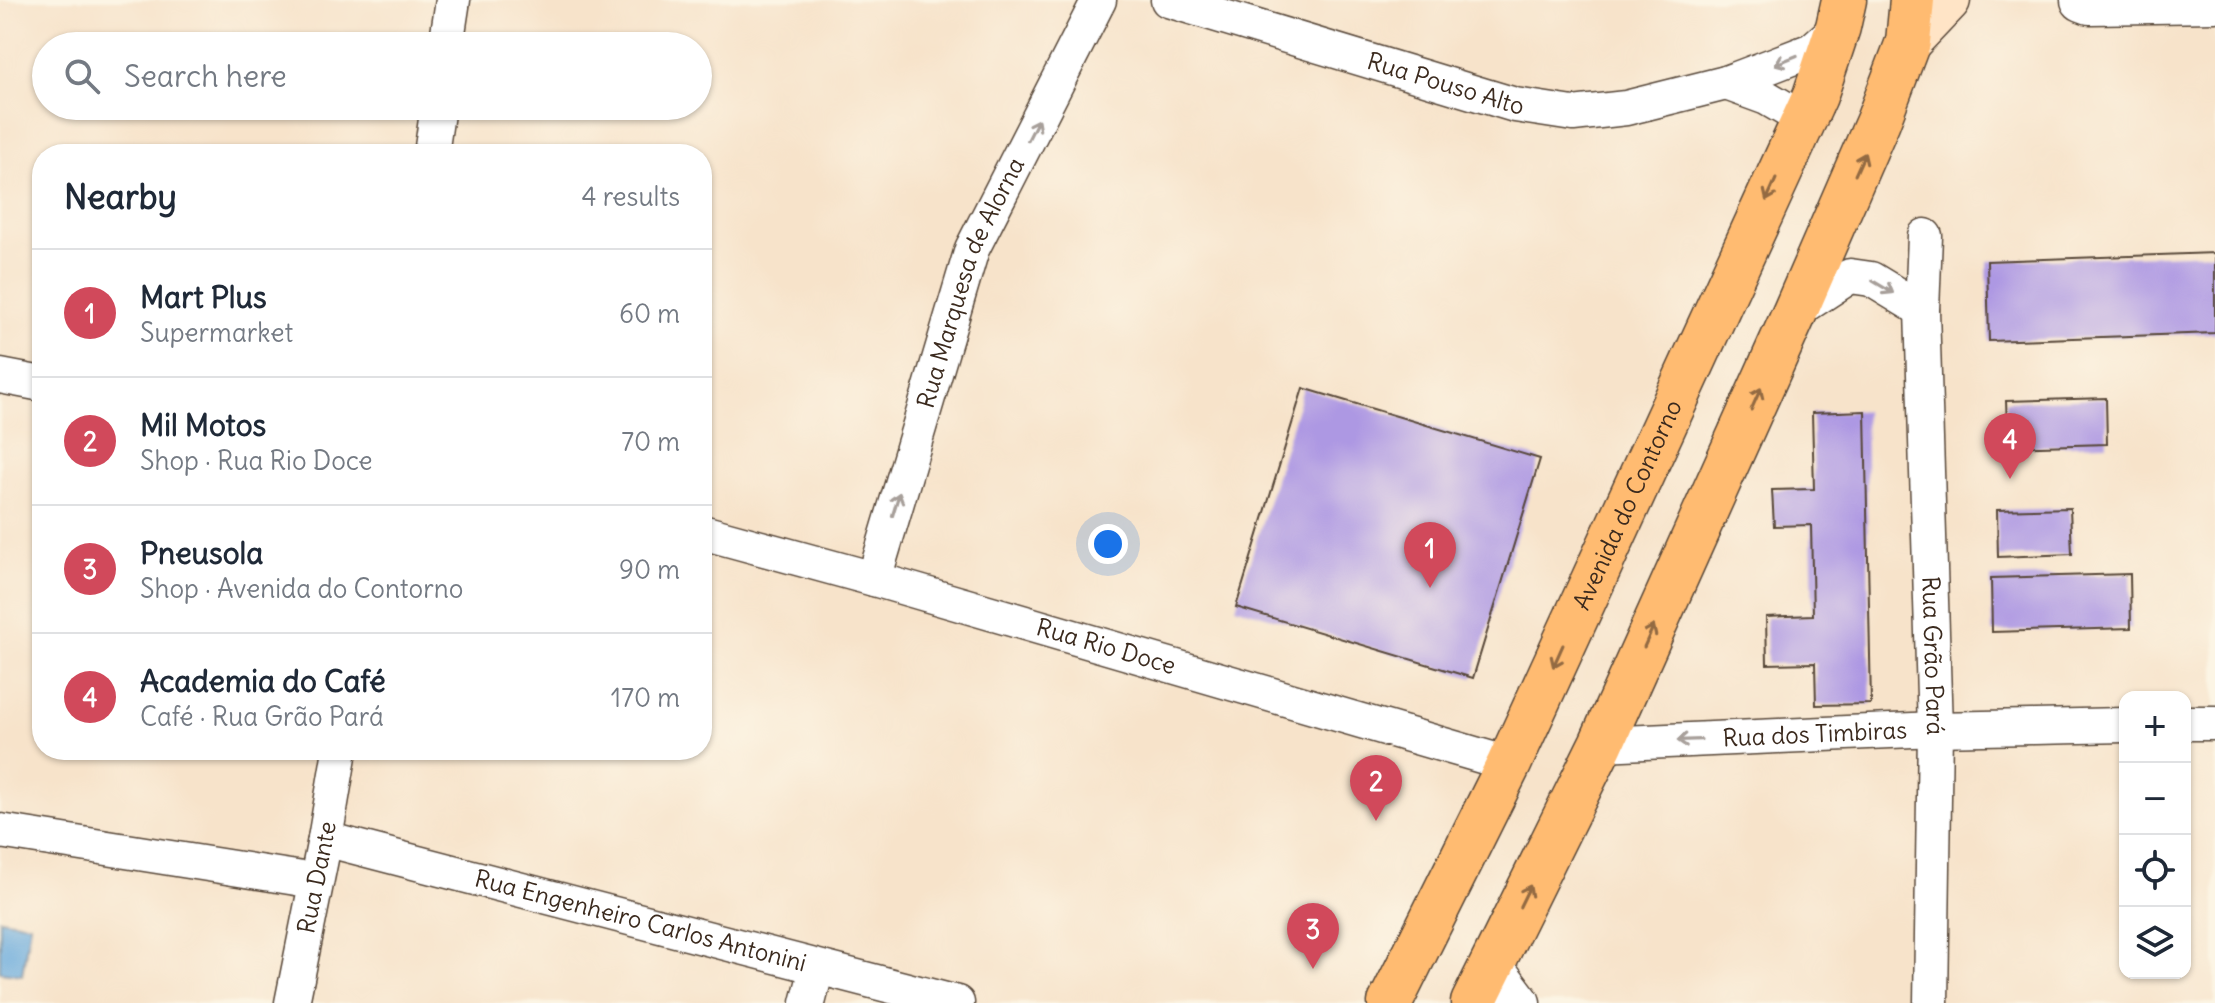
<!DOCTYPE html>
<meta charset="utf-8">
<style>
:root{--surface:#fff;--page:#f6f6f7;--text:#1f2937;--muted:#747a83;--line:#e0e1e3;--accent:#d1495b}
body{margin:0;font-family:Delius,sans-serif;background:var(--page);color:var(--text)}
.controls{position:absolute;right:24px;bottom:24px;display:grid;overflow:hidden;border-radius:16px;box-shadow:0 2px 6px #0004}
.controls button{width:72px;height:72px;display:grid;place-items:center;padding:0;border:0;border-bottom:2px solid var(--line);background:var(--surface);color:var(--text);font:40px sans-serif}
.you{position:absolute;left:1108px;top:544px;width:28px;height:28px;margin:-20px;border:6px solid #fff;border-radius:50%;background:#1a73e8;box-shadow:0 0 0 12px #1a73e833}
.badge{display:grid;place-items:center;width:52px;height:52px;border-radius:50%;background:var(--accent);color:#fff;font-size:26px;font-weight:700}
.pin{position:absolute;translate:-50% -66px;filter:drop-shadow(0 2px 4px #0008)}
.pin::after{content:'';position:absolute;top:42px;width:28px;height:24px;background:inherit;clip-path:polygon(0 0,100% 0,50% 100%)}
.list{margin:0;padding:0;list-style:none}
h2{display:flex;justify-content:space-between;align-items:center;height:104px;margin:0;padding:0 32px;font-size:34px}
h2 small{font-size:26px;font-weight:400;color:var(--muted)}
.list li{display:grid;grid-template-columns:52px 1fr auto;gap:24px;align-items:center;box-sizing:border-box;height:128px;padding:0 32px;border-top:2px solid var(--line)}
.list b{display:block;font-size:30px;white-space:nowrap}
.list p{margin:0;font-size:26px;white-space:nowrap;color:var(--muted)}
.list em{font-size:26px;font-style:normal;color:var(--muted)}
.icon{flex:none;width:44px;height:44px;fill:none;stroke:currentColor;stroke-width:2;stroke-linecap:round;stroke-linejoin:round}
.map{position:relative;flex:none;width:2215px;height:1003px;overflow:hidden}
.search{position:absolute;background:var(--surface);box-shadow:0 2px 6px #0004;left:32px;top:32px;width:680px;height:88px;display:flex;align-items:center;gap:20px;box-sizing:border-box;padding:0 28px;border-radius:44px;color:var(--muted);font-size:30px}
.panel{position:absolute;background:var(--surface);box-shadow:0 2px 6px #0004;left:32px;top:144px;width:680px;height:616px;border-radius:32px}
.map>svg:first-child{display:block}
.water{fill:#69aadd;stroke:#526a7e;stroke-width:2}
.building{fill:#ad98e3}
.lines{fill:none;stroke-linecap:round;stroke-linejoin:round}
.minor-casing{stroke:#574638;stroke-width:37}
.tertiary-casing{stroke:#574638;stroke-width:45}
.secondary-casing{stroke:#574638;stroke-width:47}
.primary-casing{stroke:#574638;stroke-width:47}
.minor{stroke:#fff;stroke-width:34}
.tertiary{stroke:#fff;stroke-width:42}
.secondary{stroke:#ffe4c6;stroke-width:44}
.primary{stroke:#ffbb71;stroke-width:44}
.oneway{stroke:#a79f9a}
.oneway2{stroke:#936b43}
.labels{text-anchor:middle;stroke-width:6;stroke-linejoin:round;paint-order:stroke}
.street-label{font-size:24px;fill:#3b2a1e;stroke:#fcf5e5}
</style>
<div class="map">
<svg width="2215" height="1003" viewBox="0 0 2215 1003">
<rect width="100%" height="100%" fill="#fcf5e5"/>
<filter id="ink" filterUnits="userSpaceOnUse"><feTurbulence type="fractalNoise" baseFrequency=".0125" numOctaves="2"/><feDisplacementMap in="SourceGraphic" scale="16" xChannelSelector="R" yChannelSelector="G"/><feConvolveMatrix kernelMatrix="1 2 1 2 8 2 1 2 1" color-interpolation-filters="sRGB"/></filter>
<filter id="wash" filterUnits="userSpaceOnUse"><feTurbulence type="fractalNoise" baseFrequency=".006" numOctaves="4" result="noise"/><feDisplacementMap in="SourceGraphic" scale="32" xChannelSelector="R" yChannelSelector="G"/><feGaussianBlur stdDeviation="1.8" result="paint"/><feColorMatrix in="noise" values="0 0 0 0 0 0 0 0 0 0 0 0 0 0 0 0 0 1.4 0 .05"/><feComposite in="paint" operator="in"/></filter>
<g filter="url(#wash)">
<rect width="100%" height="100%" fill="#f7e3ca"/>
<!-- water -->
<path class="water" d="M0,919L30,924L22,975L0,972Z"/>
<g id="blocks">
<!-- building -->
<g class="building">
<path d="M2215,253V333L1989,341L1987,261Z"/>
<path d="M1303,388L1540,459L1473,678L1236,607Z"/>
<path d="M2106,398L2107,444L2008,447L2006,401Z"/>
<path d="M1865,411L1871,704L1816,705L1815,663L1767,664L1766,617L1813,615L1811,525L1774,526L1772,490L1814,489L1812,413Z"/>
<path d="M2070,508L2072,554L1998,557L1997,510Z"/>
<path d="M2130,574L2131,628L1992,632L1991,578Z"/>
</g>
</g>
</g>
<g filter="url(#ink)">
<use href="#blocks" fill-opacity="0" stroke="#574638" stroke-width="2"/>
<g class="lines">
<defs>
<g id="minor">
<path id="s1" d="M1168,0L1515,105L1573,114L1626,108L1726,83L1776,64L1812,50L1838,27"/>
<path d="M446,46L453,0"/>
<path d="M1726,83L1767,98L1803,119"/>
<path d="M431,154L438,106"/>
<path id="s2" d="M1925,236L1922,310L1935,729L1931,1003"/>
<path d="M1795,312L1850,276L1871,279L1922,310"/>
<path d="M0,376L42,384"/>
<path id="s3" d="M702,532L874,579L1509,764"/>
<path id="s4" d="M874,579L972,249L1099,0"/>
<path d="M2185,723H2215"/>
<path id="s5" d="M1601,744L1935,729L2125,725"/>
<path d="M0,831L315,881"/>
<path id="s6" d="M325,839L957,1003"/>
<path id="s7" d="M292,1003L325,839L340,750"/>
<path d="M808,1003L817,968"/>
</g>
<g id="tertiary">
<path d="M2082,0L2090,3L2215,1"/>
<path d="M1491,966L1519,1003"/>
</g>
<path id="secondary" d="M1908,42L1948,0"/>
<g id="primary">
<path id="s8" d="M1390,1003L1509,764L1815,96L1838,27L1844,0"/>
<path d="M1473,1003L1601,744L1795,312L1878,121L1908,42L1912,0"/>
</g>
</defs>
<!-- minor casing -->
<use href="#minor" class="minor-casing"/>
<!-- tertiary casing -->
<use href="#tertiary" class="tertiary-casing"/>
<!-- secondary casing -->
<use href="#secondary" class="secondary-casing"/>
<!-- primary casing -->
<use href="#primary" class="primary-casing"/>
<!-- minor -->
<use href="#minor" class="minor"/>
<!-- tertiary -->
<use href="#tertiary" class="tertiary"/>
<!-- secondary -->
<use href="#secondary" class="secondary"/>
<!-- primary -->
<use href="#primary" class="primary"/>
</g>
<!-- one-way arrows -->
<defs><path id="oneway-shaft" d="M-6 0H5M1.5-3L5.5 0L1.5 3" fill="none" stroke-width="1.6" stroke-linecap="round" stroke-linejoin="round" transform="scale(2)"/></defs>
<g class="oneway">
<use href="#oneway-shaft" transform="translate(1786 60) rotate(158)"/>
<use href="#oneway-shaft" transform="translate(1033 130) rotate(-63)"/>
<use href="#oneway-shaft" transform="translate(1883 287) rotate(31)"/>
<use href="#oneway-shaft" transform="translate(896 504) rotate(-73)"/>
<use href="#oneway-shaft" transform="translate(1689 740) rotate(178)"/>
</g>
<g class="oneway2">
<use href="#oneway-shaft" transform="translate(1860 164) rotate(-66)"/>
<use href="#oneway-shaft" transform="translate(1771 190) rotate(114)"/>
<use href="#oneway-shaft" transform="translate(1756 399) rotate(-66)"/>
<use href="#oneway-shaft" transform="translate(1649 636) rotate(-66)"/>
<use href="#oneway-shaft" transform="translate(1558 656) rotate(114)"/>
<use href="#oneway-shaft" transform="translate(1525 896) rotate(-64)"/>
</g>
</g>
<g class="labels">
<!-- street labels -->
<g class="street-label">
<text dy="8" stroke="none"><textPath href="#s1" startOffset="290">Rua Pouso Alto</textPath></text>
<text dy="8" stroke="none"><textPath href="#s4" startOffset="312">Rua Marquesa de Alorna</textPath></text>
<text dy="8" stroke="none"><textPath href="#s8" startOffset="552">Avenida do Contorno</textPath></text>
<text dy="8" stroke="none"><textPath href="#s3" startOffset="420">Rua Rio Doce</textPath></text>
<text dy="8" stroke="none"><textPath href="#s2" startOffset="420">Rua Grão Pará</textPath></text>
<text dy="8" stroke="none"><textPath href="#s5" startOffset="214">Rua dos Timbiras</textPath></text>
<text dy="8" stroke="none"><textPath href="#s7" startOffset="128">Rua Dante</textPath></text>
<text dy="8" stroke="none"><textPath href="#s6" startOffset="326">Rua Engenheiro Carlos Antonini</textPath></text>
</g>
</g>
</svg>
<div class="controls">
<button>+</button>
<button>−</button>
<button><svg class="icon" aria-label="locate" viewBox="0 0 24 24"><circle cx="12" cy="12" r="6"/><path d="M12 2v4M12 18v4M2 12h4M18 12h4"/></svg></button>
<button><svg class="icon" aria-label="layers" viewBox="0 0 24 24"><path d="M12 4l9 5-9 5-9-5zM3 14l9 5 9-5"/></svg></button>
</div>
<div class="you"></div>
<div class="pin badge" style="left:1430px;top:588px">1</div>
<div class="pin badge" style="left:1376px;top:821px">2</div>
<div class="pin badge" style="left:1313px;top:969px">3</div>
<div class="pin badge" style="left:2010px;top:479px">4</div>
<div class="search"><svg class="icon" aria-label="search" viewBox="0 0 24 24"><circle cx="10" cy="10" r="6"/><path d="M15 15l6 6"/></svg>Search here</div>
<section class="panel">
<h2>Nearby<small>4 results</small></h2>
<ul class="list">
<li><span class="badge">1</span><div><b>Mart Plus</b><p>Supermarket</p></div><em>60 m</em></li>
<li><span class="badge">2</span><div><b>Mil Motos</b><p>Shop · Rua Rio Doce</p></div><em>70 m</em></li>
<li><span class="badge">3</span><div><b>Pneusola</b><p>Shop · Avenida do Contorno</p></div><em>90 m</em></li>
<li><span class="badge">4</span><div><b>Academia do Café</b><p>Café · Rua Grão Pará</p></div><em>170 m</em></li>
</ul>
</section>
</div>
